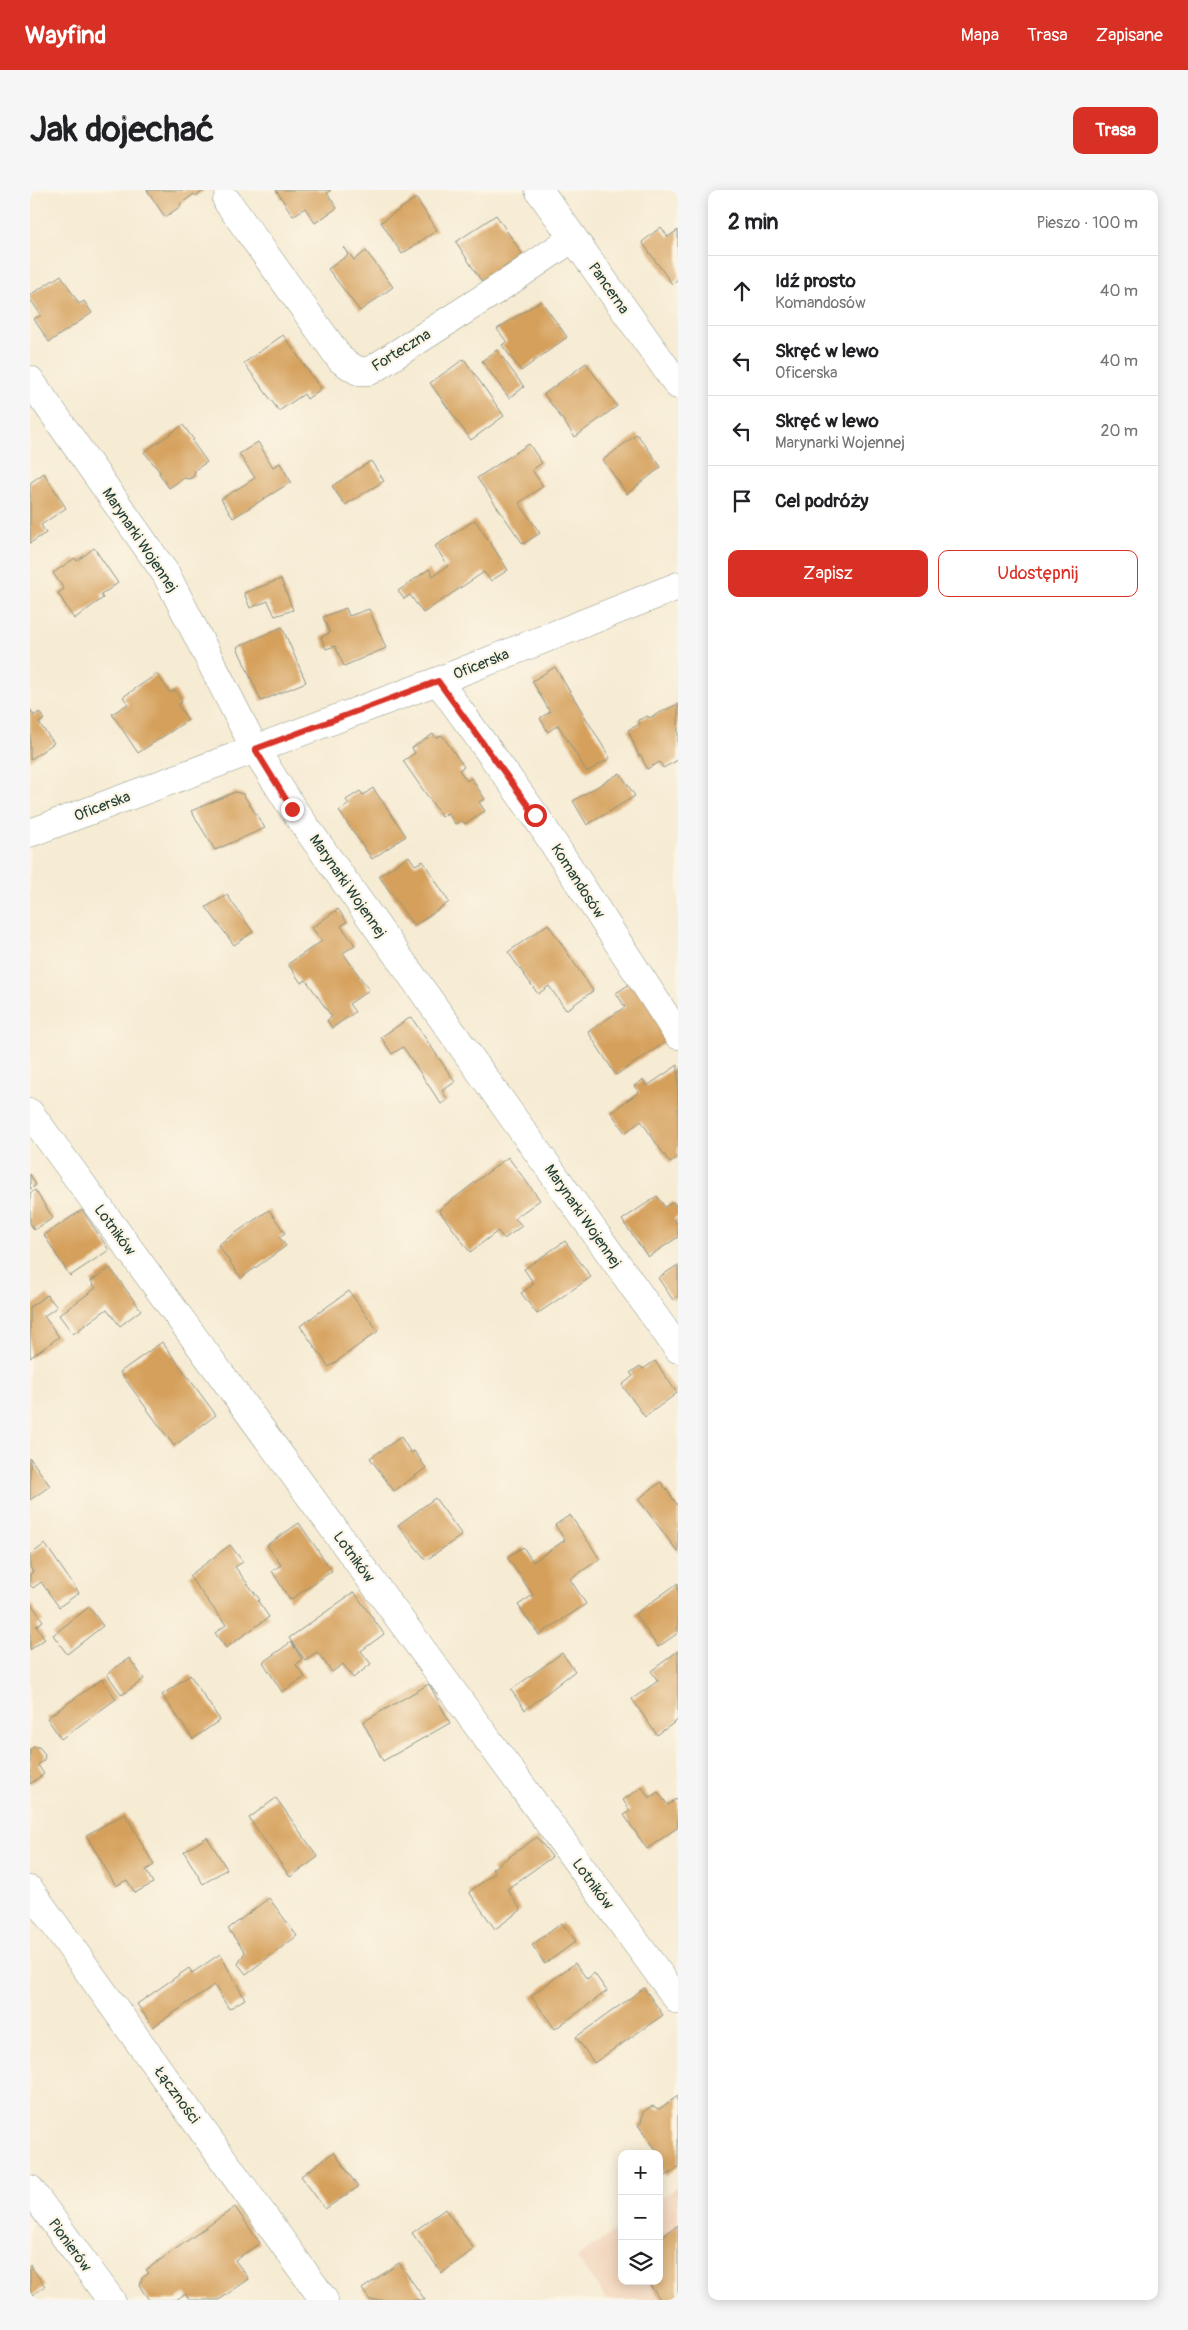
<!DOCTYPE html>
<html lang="pl">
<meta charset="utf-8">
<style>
:root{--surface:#fff;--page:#f6f6f6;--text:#202124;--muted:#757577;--line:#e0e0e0;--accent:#d93025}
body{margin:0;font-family:Pangolin,sans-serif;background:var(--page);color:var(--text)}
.controls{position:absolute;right:15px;bottom:15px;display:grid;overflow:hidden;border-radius:10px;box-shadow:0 2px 12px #0003}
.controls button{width:45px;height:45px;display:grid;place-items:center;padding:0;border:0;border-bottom:1px solid var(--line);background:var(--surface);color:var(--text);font:25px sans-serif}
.stop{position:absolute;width:15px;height:15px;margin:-11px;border:4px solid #d93025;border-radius:50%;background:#fff}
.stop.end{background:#d93025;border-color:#fff;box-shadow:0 1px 5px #0008}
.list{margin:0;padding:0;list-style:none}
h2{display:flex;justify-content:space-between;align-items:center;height:65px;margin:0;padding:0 20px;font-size:21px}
h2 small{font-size:16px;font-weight:400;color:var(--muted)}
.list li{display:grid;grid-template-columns:32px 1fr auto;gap:15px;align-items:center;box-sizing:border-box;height:70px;padding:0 20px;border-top:1px solid var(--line)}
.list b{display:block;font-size:19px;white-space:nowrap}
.list p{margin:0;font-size:16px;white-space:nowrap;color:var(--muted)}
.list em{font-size:16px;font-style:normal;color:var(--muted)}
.actions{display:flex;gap:10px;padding:15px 20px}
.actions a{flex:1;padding:11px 0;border:1px solid var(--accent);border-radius:10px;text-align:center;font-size:18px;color:var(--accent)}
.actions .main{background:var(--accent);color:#fff}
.icon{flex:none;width:28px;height:28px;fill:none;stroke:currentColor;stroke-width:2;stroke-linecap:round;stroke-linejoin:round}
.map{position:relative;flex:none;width:648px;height:2110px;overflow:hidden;border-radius:10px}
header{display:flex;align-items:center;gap:30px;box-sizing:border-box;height:70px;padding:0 25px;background:var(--accent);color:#fff}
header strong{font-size:24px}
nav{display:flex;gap:28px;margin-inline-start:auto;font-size:18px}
.intro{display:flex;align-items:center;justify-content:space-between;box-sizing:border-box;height:120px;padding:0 30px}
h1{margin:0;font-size:35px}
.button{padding:12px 22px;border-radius:10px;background:var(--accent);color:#fff;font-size:18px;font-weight:700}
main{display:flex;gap:30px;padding:0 30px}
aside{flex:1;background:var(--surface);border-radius:10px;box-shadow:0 2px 12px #0003}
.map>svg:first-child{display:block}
.built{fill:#f2d5bd}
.building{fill:#d5a05c}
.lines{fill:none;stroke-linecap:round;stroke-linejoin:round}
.street-casing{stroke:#8a9484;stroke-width:29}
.street{stroke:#fff;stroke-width:28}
.route{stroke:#d93025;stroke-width:6}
.labels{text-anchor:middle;stroke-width:4.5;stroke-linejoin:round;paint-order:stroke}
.street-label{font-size:15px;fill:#1f3d34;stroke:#fcf5e5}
</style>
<header>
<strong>Wayfind</strong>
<nav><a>Mapa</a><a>Trasa</a><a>Zapisane</a></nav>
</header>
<div class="intro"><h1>Jak dojechać</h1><a class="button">Trasa</a></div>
<main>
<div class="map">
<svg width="648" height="2110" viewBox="0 0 648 2110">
<rect width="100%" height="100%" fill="#fcf5e5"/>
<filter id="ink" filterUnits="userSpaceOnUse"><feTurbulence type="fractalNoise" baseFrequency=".02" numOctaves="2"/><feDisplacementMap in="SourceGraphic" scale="10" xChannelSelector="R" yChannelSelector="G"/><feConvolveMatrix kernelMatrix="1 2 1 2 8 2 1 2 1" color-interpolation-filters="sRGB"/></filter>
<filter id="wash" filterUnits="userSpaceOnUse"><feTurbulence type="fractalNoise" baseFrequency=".0096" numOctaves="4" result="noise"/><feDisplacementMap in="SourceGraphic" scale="20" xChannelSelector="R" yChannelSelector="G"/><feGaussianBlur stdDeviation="1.12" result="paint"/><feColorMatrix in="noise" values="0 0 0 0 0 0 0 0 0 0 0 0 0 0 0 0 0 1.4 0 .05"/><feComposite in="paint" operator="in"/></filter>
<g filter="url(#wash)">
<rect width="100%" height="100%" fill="#f6ebd3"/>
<!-- built -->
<path class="built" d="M648,1996V2110H577L547,2068L592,2036V2091H629V2009Z"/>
<g id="blocks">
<!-- building -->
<g class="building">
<path d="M117,0H175L166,6L164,4L150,14L151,16L135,27Z"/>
<path d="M246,0H301L297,3L307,18L285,33L275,18L263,26Z"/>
<path d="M386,8L407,40L372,64L351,32Z"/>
<path d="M466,25L493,65L452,92L426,52Z"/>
<path d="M631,37L638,47L648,40V89L642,94L612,52Z"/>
<path d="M314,57L324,70L336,61L363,97L330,121L298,79L318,65Z"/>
<path d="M31,85L49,114L54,111L62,123L19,152L4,129L11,125L0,109V105Z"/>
<path d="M511,111L537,147L491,181L472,155L477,152L467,139Z"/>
<path d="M253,145L291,199L277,209L274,204L249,221L214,173Z"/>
<path d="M467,160L494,197L479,208L452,171Z"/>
<path d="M434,169L474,226L441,250L400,193Z"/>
<path d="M556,173L587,216L545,247L514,204Z"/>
<path d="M153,235L164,250L162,251L177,272L165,280L164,286L159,289L154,288L139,298L129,283L130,282L114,262Z"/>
<path d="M607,244L631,277L597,304L573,270Z"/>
<path d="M228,252L243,277L250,273L261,292L203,328L191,309L225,288L209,264Z"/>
<path d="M499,254L512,273L502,280L513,296L489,313L510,343L493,354L447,288Z"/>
<path d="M341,271L354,291L315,315L302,296Z"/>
<path d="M14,283L36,318L11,335L16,343L0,353V293Z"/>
<path d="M445,330L478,380L461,391L454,382L393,423L380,405L374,409L368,401L399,379L403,386L418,376L405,356Z"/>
<path d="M64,358L88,393L71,405L73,408L44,429L28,403L34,399L23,383L45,368L47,371Z"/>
<path d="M251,389L263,420L245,426L238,411L220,418L214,403Z"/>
<path d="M316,418L319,426L339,419L356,458L314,476L305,456L296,459L291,447L300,443L293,427Z"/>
<path d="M252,437L276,492L231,511L207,457Z"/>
<path d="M525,477L580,568L557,582L528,535L518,542L510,528L520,522L502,491Z"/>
<path d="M127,484L140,503L145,500L152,512L148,515L158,530L108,563L82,524L98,514L93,507Z"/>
<path d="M648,514V570L633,578L630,572L617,579L611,565L609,566L598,540L610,534L608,530L618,526L619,528Z"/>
<path d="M0,519L4,526L9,522L14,529L9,533L24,553L0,570Z"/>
<path d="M403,544L406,548L412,545L434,577L429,580L437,591L441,588L455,609L449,612L455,621L435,634L432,630L425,634L418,623L412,627L373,571L385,563L382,558Z"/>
<path d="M590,583L605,606L557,635L543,611Z"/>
<path d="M343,598L376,646L342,669L309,621L319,614L316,610L330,601L333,605Z"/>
<path d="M205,602L213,604L235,638L185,660L161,621Z"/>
<path d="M379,666L385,675L393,671L419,712L384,736L349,686Z"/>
<path d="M197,705L223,742L204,755L176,717Z"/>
<path d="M308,719L317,732L311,736L325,755L313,763L339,800L319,814L325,822L302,838L297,830L302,827L276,790L271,793L258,774L292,751L282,738Z"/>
<path d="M518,734L563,801L536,820L519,796L508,804L478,762Z"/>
<path d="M606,790L645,846L586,885L558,842L595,817L586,803Z"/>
<path d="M381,827L425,892L412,901L418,910L411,914L373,857L362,864L351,847Z"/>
<path d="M648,875V967L640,973L611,931L595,943L581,922L609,902L604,896L613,890L617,896Z"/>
<path d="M478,967L510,1010L485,1028L492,1036L474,1049L468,1041L440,1062L409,1020Z"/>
<path d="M0,984L6,995L0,999Z"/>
<path d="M5,1000L23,1028L4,1040L0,1033V1003Z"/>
<path d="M627,1006L635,1017L643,1012L648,1019V1026L644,1029L648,1035V1047L618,1067L592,1030Z"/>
<path d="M52,1020L79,1060L40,1086L14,1045Z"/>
<path d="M239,1020L255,1043L249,1047L256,1056L211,1088L188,1055Z"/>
<path d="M535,1051L561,1087L507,1124L491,1103L504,1094L494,1079Z"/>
<path d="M648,1075V1106L643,1110L628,1088Z"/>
<path d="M80,1078L111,1120L90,1136L77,1119L43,1144L29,1125L66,1098L61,1091Z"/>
<path d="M319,1101L348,1141L299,1177L270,1136Z"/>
<path d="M17,1105L27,1117L14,1126L29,1147L0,1168V1117Z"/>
<path d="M132,1152L186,1225L144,1256L90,1182Z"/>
<path d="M625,1171L647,1203L615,1227L592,1195L603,1186L600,1183L610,1176L613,1179Z"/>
<path d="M371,1247L381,1263L384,1261L396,1278L364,1301L340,1268Z"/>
<path d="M0,1268L20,1296L0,1310Z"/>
<path d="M631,1292L648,1316V1362L608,1309Z"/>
<path d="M405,1308L432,1345L396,1370L368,1335Z"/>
<path d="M540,1325L570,1369L540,1389L556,1414L509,1445L488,1415L503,1405L477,1367L493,1357L503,1372L535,1350L525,1335Z"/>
<path d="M269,1333L302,1381L260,1410L242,1381L251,1375L237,1355Z"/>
<path d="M15,1354L49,1403L29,1417L11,1392L3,1398L0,1395V1384L3,1382L0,1377V1365Z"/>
<path d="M200,1355L213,1372L205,1377L230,1410L228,1411L239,1427L196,1458L185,1443L196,1435L159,1386Z"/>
<path d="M648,1393V1443L628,1457L605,1424Z"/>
<path d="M324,1402L354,1444L331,1461L341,1474L323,1488L313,1474L302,1482L287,1462L275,1470L259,1448Z"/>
<path d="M2,1415L13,1431L6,1436L15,1449L0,1460V1416Z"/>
<path d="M59,1417L73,1436L37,1464L23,1445Z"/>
<path d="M261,1452L272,1469L266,1475L275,1487L252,1502L233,1472Z"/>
<path d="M648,1461V1530L627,1545L602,1509L628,1491L621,1481Z"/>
<path d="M532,1463L545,1481L495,1520L481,1500Z"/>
<path d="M99,1468L114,1489L92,1505L77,1484Z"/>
<path d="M160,1485L190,1530L163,1549L132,1505Z"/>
<path d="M72,1489L86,1509L31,1549L17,1528Z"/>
<path d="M399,1494L420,1533L353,1571L333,1532Z"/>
<path d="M4,1557H9L15,1564L14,1570L8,1575L14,1584L0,1594V1560Z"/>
<path d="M612,1597L619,1608L628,1602L638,1615L646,1609L648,1612V1637L617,1659L594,1625L600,1621L593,1610Z"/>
<path d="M246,1608L288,1667L260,1687L219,1628Z"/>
<path d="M95,1624L124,1675L116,1680L123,1693L105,1703L97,1690L86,1696L56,1645Z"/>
<path d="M177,1647L197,1679L173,1694L154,1662Z"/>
<path d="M507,1647L522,1667L477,1699L491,1720L465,1739L439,1702L465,1683L462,1679Z"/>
<path d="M239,1708L267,1746L216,1784L208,1774L215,1762L198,1739Z"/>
<path d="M532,1733L546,1751L515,1774L502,1755Z"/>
<path d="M190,1764L215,1809L199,1819L184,1795L123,1837L107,1814L159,1778L162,1783Z"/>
<path d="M545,1773L557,1789L564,1783L577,1801L525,1839L501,1806Z"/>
<path d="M614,1798L633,1825L564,1873L546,1847Z"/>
<path d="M648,1906V1977L636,1986L629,1977V1972L633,1969L608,1935L611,1933L613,1922L622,1916L629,1919Z"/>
<path d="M304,1962L328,1997L295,2019L271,1986Z"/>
<path d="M205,2017L230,2053L205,2070L219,2089L189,2110H160L155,2104L146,2110H119L110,2097L112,2088L119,2083L116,2080Z"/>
<path d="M415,2019L444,2059L412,2083L382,2043Z"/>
<path d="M648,2035V2110H631L617,2091H629V2049Z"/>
<path d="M369,2073L395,2110H340L332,2099Z"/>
<path d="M0,2075L15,2096L0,2107Z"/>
</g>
</g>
</g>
<g filter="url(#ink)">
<use href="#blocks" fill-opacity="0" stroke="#8a9484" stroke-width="1"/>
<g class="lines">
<defs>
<g id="street">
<path d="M509,0L648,195"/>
<path d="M197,11L311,170L328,181H340L480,91L543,48"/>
<path d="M0,190L136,384L225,559L263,619L648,1159"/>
<path d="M408,491L505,625L648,845"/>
<path d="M0,643L408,491L648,396"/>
<path d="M0,923L648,1810"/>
<path d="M0,1700L294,2110"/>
<path d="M0,1999L81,2110"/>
</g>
</defs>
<!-- street casing -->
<use href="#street" class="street-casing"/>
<!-- street -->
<use href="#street" class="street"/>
</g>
</g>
<g class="lines" filter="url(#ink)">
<!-- route -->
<path class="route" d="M262,619L225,559L408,491L505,625"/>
</g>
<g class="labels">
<!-- street labels -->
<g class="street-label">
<text transform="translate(579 98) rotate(55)" y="5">Pancerna</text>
<text transform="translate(371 160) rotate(-32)" y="5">Forteczna</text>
<text transform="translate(110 350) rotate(56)" y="5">Marynarki Wojennej</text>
<text transform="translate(451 474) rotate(-22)" y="5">Oficerska</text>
<text transform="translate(72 616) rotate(-21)" y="5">Oficerska</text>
<text transform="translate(548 691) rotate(57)" y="5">Komandosów</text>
<text transform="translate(318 696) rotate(55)" y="5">Marynarki Wojennej</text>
<text transform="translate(553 1026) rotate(55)" y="5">Marynarki Wojennej</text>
<text transform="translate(85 1040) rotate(54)" y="5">Lotników</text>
<text transform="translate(324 1367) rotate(54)" y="5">Lotników</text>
<text transform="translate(563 1694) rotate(54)" y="5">Lotników</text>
<text transform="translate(147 1905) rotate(54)" y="5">Łączności</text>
<text transform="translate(40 2055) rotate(54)" y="5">Pionierów</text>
</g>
</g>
</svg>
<div class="controls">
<button>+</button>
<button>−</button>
<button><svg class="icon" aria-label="layers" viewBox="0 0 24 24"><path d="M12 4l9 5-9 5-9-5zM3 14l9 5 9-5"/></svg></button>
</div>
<div class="stop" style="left:505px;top:625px"></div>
<div class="stop end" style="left:262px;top:619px"></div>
</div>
<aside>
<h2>2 min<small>Pieszo · 100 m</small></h2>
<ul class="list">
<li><svg class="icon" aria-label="ahead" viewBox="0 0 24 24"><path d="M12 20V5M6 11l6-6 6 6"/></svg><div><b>Idź prosto</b><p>Komandosów</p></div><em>40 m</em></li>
<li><svg class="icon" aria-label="left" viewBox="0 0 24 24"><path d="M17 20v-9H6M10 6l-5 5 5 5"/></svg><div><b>Skręć w lewo</b><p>Oficerska</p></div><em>40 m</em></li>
<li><svg class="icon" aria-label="left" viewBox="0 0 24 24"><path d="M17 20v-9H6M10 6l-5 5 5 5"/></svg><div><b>Skręć w lewo</b><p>Marynarki Wojennej</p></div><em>20 m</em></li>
<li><svg class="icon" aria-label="arrive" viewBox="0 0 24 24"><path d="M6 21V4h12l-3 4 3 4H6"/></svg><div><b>Cel podróży</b></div></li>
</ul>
<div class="actions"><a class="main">Zapisz</a><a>Udostępnij</a></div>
</aside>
</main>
